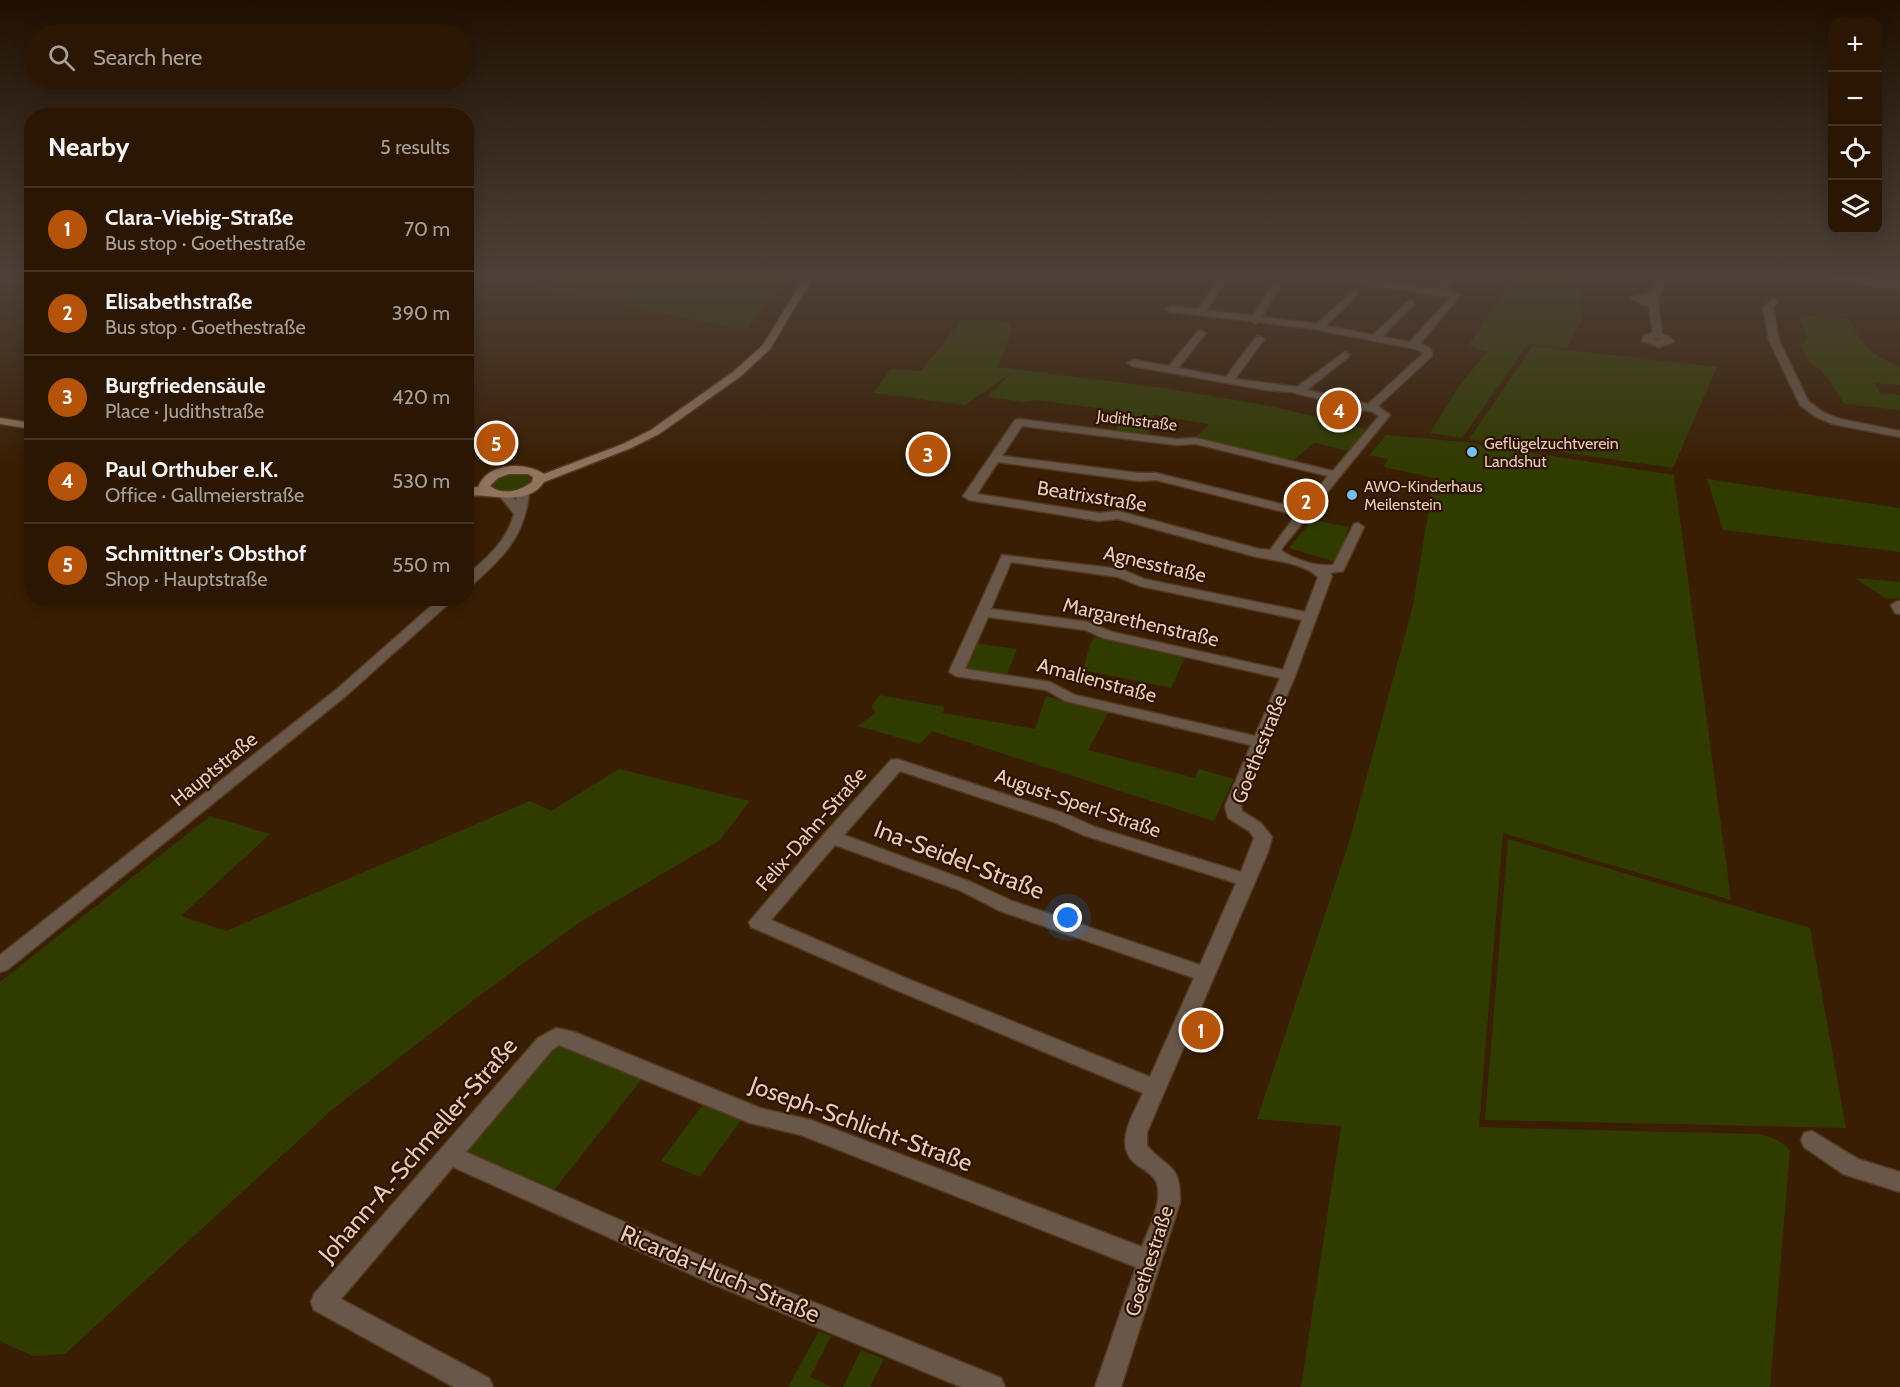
<!DOCTYPE html>
<meta charset="utf-8">
<style>
:root{--surface:#2b1602;--page:#331f0c;--text:#f1f3f6;--muted:#a69f99;--line:#473524;--accent:#b45309}
body{margin:0;font-family:Cabin,sans-serif;background:var(--page);color:var(--text)}
.controls{position:absolute;right:18px;top:18px;display:grid;overflow:hidden;border-radius:12px;box-shadow:0 3px 15px #0003}
.controls button{width:54px;height:54px;display:grid;place-items:center;padding:0;border:0;border-bottom:2px solid var(--line);background:var(--surface);color:var(--text);font:30px sans-serif}
.you{position:absolute;left:1068px;top:918px;width:21px;height:21px;margin:-15px;border:4px solid #fff;border-radius:50%;background:#1a73e8;box-shadow:0 0 0 9px #1a73e833}
.badge{display:grid;place-items:center;width:39px;height:39px;border-radius:50%;background:var(--accent);color:#fff;font-size:20px;font-weight:700}
.pin{position:absolute;translate:-50% -50%;border:3px solid #fff;box-shadow:0 2px 6px #0006}
.list{margin:0;padding:0;list-style:none}
h2{display:flex;justify-content:space-between;align-items:center;height:78px;margin:0;padding:0 24px;font-size:26px}
h2 small{font-size:20px;font-weight:400;color:var(--muted)}
.list li{display:grid;grid-template-columns:39px 1fr auto;gap:18px;align-items:center;box-sizing:border-box;height:84px;padding:0 24px;border-top:2px solid var(--line)}
.list b{display:block;font-size:22px;white-space:nowrap}
.list p{margin:0;font-size:20px;white-space:nowrap;color:var(--muted)}
.list em{font-size:20px;font-style:normal;color:var(--muted)}
.icon{flex:none;width:33px;height:33px;fill:none;stroke:currentColor;stroke-width:2;stroke-linecap:round;stroke-linejoin:round}
.map{position:relative;flex:none;width:1900px;height:1387px;overflow:hidden}
.search{position:absolute;background:var(--surface);box-shadow:0 3px 15px #0003;left:24px;top:24px;width:450px;height:66px;display:flex;align-items:center;gap:15px;box-sizing:border-box;padding:0 21px;border-radius:33px;color:var(--muted);font-size:22px}
.panel{position:absolute;background:var(--surface);box-shadow:0 3px 15px #0003;left:24px;top:108px;width:450px;height:498px;border-radius:24px}
.map>svg:first-child{display:block}
.green{fill:#303b00}
.lines{fill:none;stroke-linecap:round;stroke-linejoin:round}
.minor-casing{stroke:#543a20;stroke-width:3}
.tertiary-casing{stroke:#543a20;stroke-width:3}
.secondary-casing{stroke:#543a20;stroke-width:3}
.minor{fill:#695849;fill-rule:evenodd}
.tertiary{fill:#695849;fill-rule:evenodd}
.secondary{fill:#90745d;fill-rule:evenodd}
.poi-dot{fill:#74c0f6;stroke:#2e1400;stroke-width:2}
.labels{text-anchor:middle;stroke-width:4.5;stroke-linejoin:round;paint-order:stroke}
.far-street-label{font-size:16px;fill:#e3ccba;stroke:#2e1400}
.far-poi-label{font-size:16px;fill:#e3ccba;stroke:#2e1400;text-anchor:start}
.street-label{font-size:20px;fill:#e3ccba;stroke:#2e1400}
.near-street-label{font-size:24px;fill:#e3ccba;stroke:#2e1400}
</style>
<div class="map">
<svg width="1900" height="1387" viewBox="0 0 1900 1387">
<rect width="100%" height="100%" fill="#391e03"/>
<!-- green -->
<g class="green">
<path d="M555,275H787L747,330L538,287Z"/>
<path d="M1516,275H1578L1581,322L1567,348L1528,344L1462,438L1430,433L1459,386L1487,352L1468,346Z"/>
<path d="M1798,315L1849,319C1859,342 1875,359 1900,366V385L1875,383L1879,393L1900,395V410L1845,404C1832,389 1828,371 1810,363L1801,345L1808,338Z"/>
<path d="M961,321L1011,323L1010,335L998,367L1164,388L1270,406L1366,429L1349,451L1314,443L1291,462L1195,439L1209,424L1154,415L1146,437L1114,433L1124,412L1037,400L1023,402L987,397L1012,372L965,405L873,393L891,369L921,371Z"/>
<path d="M1533,346L1717,367L1673,468L1469,439Z"/>
<path d="M1386,435L1464,442L1674,475L1731,900L1503,833L1479,1127L1759,1134C1771,1137 1782,1140 1790,1151L1770,1387H1301L1341,1126L1257,1119L1349,842L1413,605L1434,478L1384,467L1388,459L1369,455Z"/>
<path d="M514,472L532,474L535,480C521,491 508,495 491,487V481Z"/>
<path d="M1707,479L1900,508V552L1723,530Z"/>
<path d="M1312,520L1349,527L1336,562L1289,548Z"/>
<path d="M1855,578L1900,582V599L1885,598Z"/>
<path d="M1094,637L1185,658L1171,688L1083,670L1090,644Z"/>
<path d="M974,643L1017,649L1006,677L965,669L964,666Z"/>
<path d="M879,695L945,707L942,713L1035,729L1046,696L1109,712L1088,750L1195,778L1199,769L1234,779L1214,821L932,731L920,744L858,726L875,713L872,706Z"/>
<path d="M619,769L750,801L720,840L580,922L479,996L334,1108L65,1354L33,1356L0,1341V982L210,816L270,834L181,916L226,931L530,801L551,811Z"/>
<path d="M1508,839L1810,928L1846,1128L1485,1120Z"/>
<path d="M563,1045L642,1079L554,1190L469,1154L466,1149L552,1049Z"/>
<path d="M704,1103L741,1120L700,1177L661,1161Z"/>
<path d="M819,1331L831,1336L810,1377L832,1387H788Z"/>
<path d="M861,1350L884,1359L870,1387H843Z"/>
</g>
<g class="lines">
<defs>
<g id="minor">
<path d="M1322,275H1341L1437,289L1446,275H1454L1445,290L1461,295L1420,343L1431,349L1432,356L1378,406L1390,415L1282,548V551C1294,560 1319,567 1333,565L1354,524L1358,523L1364,527L1343,571L1330,573L1332,576L1295,676L1241,806L1242,811L1261,823L1272,837L1268,852L1147,1132V1146C1168,1169 1181,1164 1180,1202L1121,1387H1095L1136,1267L801,1135L750,1123L559,1045L552,1050L466,1152L724,1266L1001,1378L1005,1387H961L708,1282L453,1167L341,1299L489,1378L493,1387H454L314,1310L311,1302L314,1294L538,1038L556,1028L574,1032L760,1108L811,1120L1142,1247C1148,1229 1163,1203 1157,1184C1154,1175 1145,1170 1137,1165C1112,1146 1133,1115 1143,1093L889,987L751,927L749,922L825,833L891,760L897,759L1066,814L1095,827L1241,872L1254,838L1249,831L1228,818L1225,806L1251,745L1065,701L1046,690L956,676L949,672L1002,555L1121,569L1144,579L1305,612L1318,577C1302,562 1274,561 1253,556L1118,519L1099,521L969,500L963,496L1015,420L1019,419L1176,439L1196,438L1333,471L1379,416L1371,411L1359,410L1292,392L1265,390L1133,366L1128,363L1133,360L1169,366L1198,331L1201,330L1206,333L1178,368L1226,377L1256,337L1259,336L1264,339L1235,379L1297,387L1345,352L1350,355L1348,357L1307,390L1368,404L1424,353L1416,349L1313,329L1259,322L1255,324L1251,321L1171,312L1166,309L1171,306L1198,309L1219,279L1222,278L1226,281L1206,310L1253,316L1271,287L1275,284L1279,287L1262,317L1317,324L1354,290L1357,291V295L1326,326L1373,335L1410,300L1413,301V305L1382,337L1410,342L1451,297L1326,278ZM1022,426L1176,445L1196,444L1328,476L1301,509L1156,473H1139L1002,456ZM998,462L1139,481L1156,480L1296,515L1270,550L1259,549L1118,511L1099,513L977,494ZM1011,562L1118,577L1140,586L1302,620L1283,670L1112,632L1088,622L991,609ZM988,617L1085,630L1103,638L1280,678L1255,736L1075,695L1050,682L965,669ZM900,771L1054,822L1083,835L1236,883L1200,965L1012,901L971,882L844,835ZM835,845L959,890L1000,911L1194,978L1150,1077L903,977L771,920Z"/>
<path d="M1652,275H1660L1663,285C1654,302 1661,316 1662,334L1670,337L1674,342L1659,347L1642,341L1644,336L1653,332L1649,307L1630,298L1651,292L1655,285ZM1655,338L1662,340L1652,339Z"/>
<path d="M1773,299L1777,302L1773,307L1779,340L1808,401L1824,413L1840,419L1900,431V437L1833,424L1816,417L1800,405L1769,340L1763,307Z"/>
<path d="M1898,601H1900V614L1895,613L1891,605Z"/>
<path d="M1812,1131L1858,1159L1900,1172V1192L1843,1174L1804,1147L1801,1140L1804,1133Z"/>
</g>
<g id="tertiary">
<path d="M523,488L529,492C525,537 503,557 471,586L466,587V576C487,558 507,541 514,514L499,495L505,491L509,492L516,501L517,492Z"/>
<path d="M440,598H455L347,695L7,970L0,972V955L337,689Z"/>
</g>
<g id="secondary">
<path d="M806,275H814L770,349L741,376L659,434L631,448L544,482C527,508 491,493 466,496V488L478,487C487,463 525,461 544,474L623,444L651,430L733,372L763,345ZM509,474H528L533,477L532,482C520,491 503,496 490,486L498,478Z"/>
<path d="M1817,275H1838L1900,282V288L1821,278Z"/>
<path d="M0,418L32,423V429L0,424Z"/>
</g>
</defs>
<!-- minor casing -->
<use href="#minor" class="minor-casing"/>
<!-- tertiary casing -->
<use href="#tertiary" class="tertiary-casing"/>
<!-- secondary casing -->
<use href="#secondary" class="secondary-casing"/>
<!-- minor -->
<use href="#minor" class="minor"/>
<!-- tertiary -->
<use href="#tertiary" class="tertiary"/>
<!-- secondary -->
<use href="#secondary" class="secondary"/>
</g>
<!-- sky -->
<linearGradient id="sky" x2="0" y2="1"><stop stop-color="#1f1002"/><stop offset="0.59" stop-color="#4e4139"/><stop offset="1" stop-color="#4e4139" stop-opacity="0"/></linearGradient>
<rect width="1900" height="469" fill="url(#sky)"/>
<!-- markers -->
<g class="poi-dot">
<circle cx="1472" cy="452" r="6"/>
<circle cx="1352" cy="495" r="6"/>
</g>
<g class="labels">
<!-- far-street labels -->
<g class="far-street-label">
<text transform="translate(1137 420) rotate(7)" y="6">Judithstraße</text>
</g>
<!-- far-poi labels -->
<g class="far-poi-label">
<text x="1484" y="449">Geflügelzuchtverein<tspan x="1484" dy="18">Landshut</tspan></text>
<text x="1364" y="492">AWO-Kinderhaus<tspan x="1364" dy="18">Meilenstein</tspan></text>
</g>
<!-- street labels -->
<g class="street-label">
<text transform="translate(1092 496) rotate(9)" y="7">Beatrixstraße</text>
<text transform="translate(1155 564) rotate(13)" y="7">Agnesstraße</text>
<text transform="translate(1141 622) rotate(13)" y="7">Margarethenstraße</text>
<text transform="translate(1097 680) rotate(15)" y="7">Amalienstraße</text>
<text transform="translate(1259 749) rotate(-68)" y="7">Goethestraße</text>
<text transform="translate(214 769) rotate(-39)" y="7">Hauptstraße</text>
<text transform="translate(1078 803) rotate(19)" y="7">August-Sperl-Straße</text>
<text transform="translate(811 829) rotate(-49)" y="7">Felix-Dahn-Straße</text>
<text transform="translate(1149 1261) rotate(-72)" y="7">Goethestraße</text>
</g>
<!-- near-street labels -->
<g class="near-street-label">
<text transform="translate(959 860) rotate(21)" y="8">Ina-Seidel-Straße</text>
<text transform="translate(861 1124) rotate(20)" y="8">Joseph-Schlicht-Straße</text>
<text transform="translate(418 1150) rotate(-49)" y="8">Johann-A.-Schmeller-Straße</text>
<text transform="translate(720 1274) rotate(23)" y="8">Ricarda-Huch-Straße</text>
</g>
</g>
</svg>
<div class="controls">
<button>+</button>
<button>−</button>
<button><svg class="icon" aria-label="locate" viewBox="0 0 24 24"><circle cx="12" cy="12" r="6"/><path d="M12 2v4M12 18v4M2 12h4M18 12h4"/></svg></button>
<button><svg class="icon" aria-label="layers" viewBox="0 0 24 24"><path d="M12 4l9 5-9 5-9-5zM3 14l9 5 9-5"/></svg></button>
</div>
<div class="you"></div>
<div class="pin badge" style="left:1201px;top:1030px">1</div>
<div class="pin badge" style="left:1306px;top:501px">2</div>
<div class="pin badge" style="left:928px;top:454px">3</div>
<div class="pin badge" style="left:1339px;top:410px">4</div>
<div class="pin badge" style="left:496px;top:443px">5</div>
<div class="search"><svg class="icon" aria-label="search" viewBox="0 0 24 24"><circle cx="10" cy="10" r="6"/><path d="M15 15l6 6"/></svg>Search here</div>
<section class="panel">
<h2>Nearby<small>5 results</small></h2>
<ul class="list">
<li><span class="badge">1</span><div><b>Clara-Viebig-Straße</b><p>Bus stop · Goethestraße</p></div><em>70 m</em></li>
<li><span class="badge">2</span><div><b>Elisabethstraße</b><p>Bus stop · Goethestraße</p></div><em>390 m</em></li>
<li><span class="badge">3</span><div><b>Burgfriedensäule</b><p>Place · Judithstraße</p></div><em>420 m</em></li>
<li><span class="badge">4</span><div><b>Paul Orthuber e.K.</b><p>Office · Gallmeierstraße</p></div><em>530 m</em></li>
<li><span class="badge">5</span><div><b>Schmittner's Obsthof</b><p>Shop · Hauptstraße</p></div><em>550 m</em></li>
</ul>
</section>
</div>
